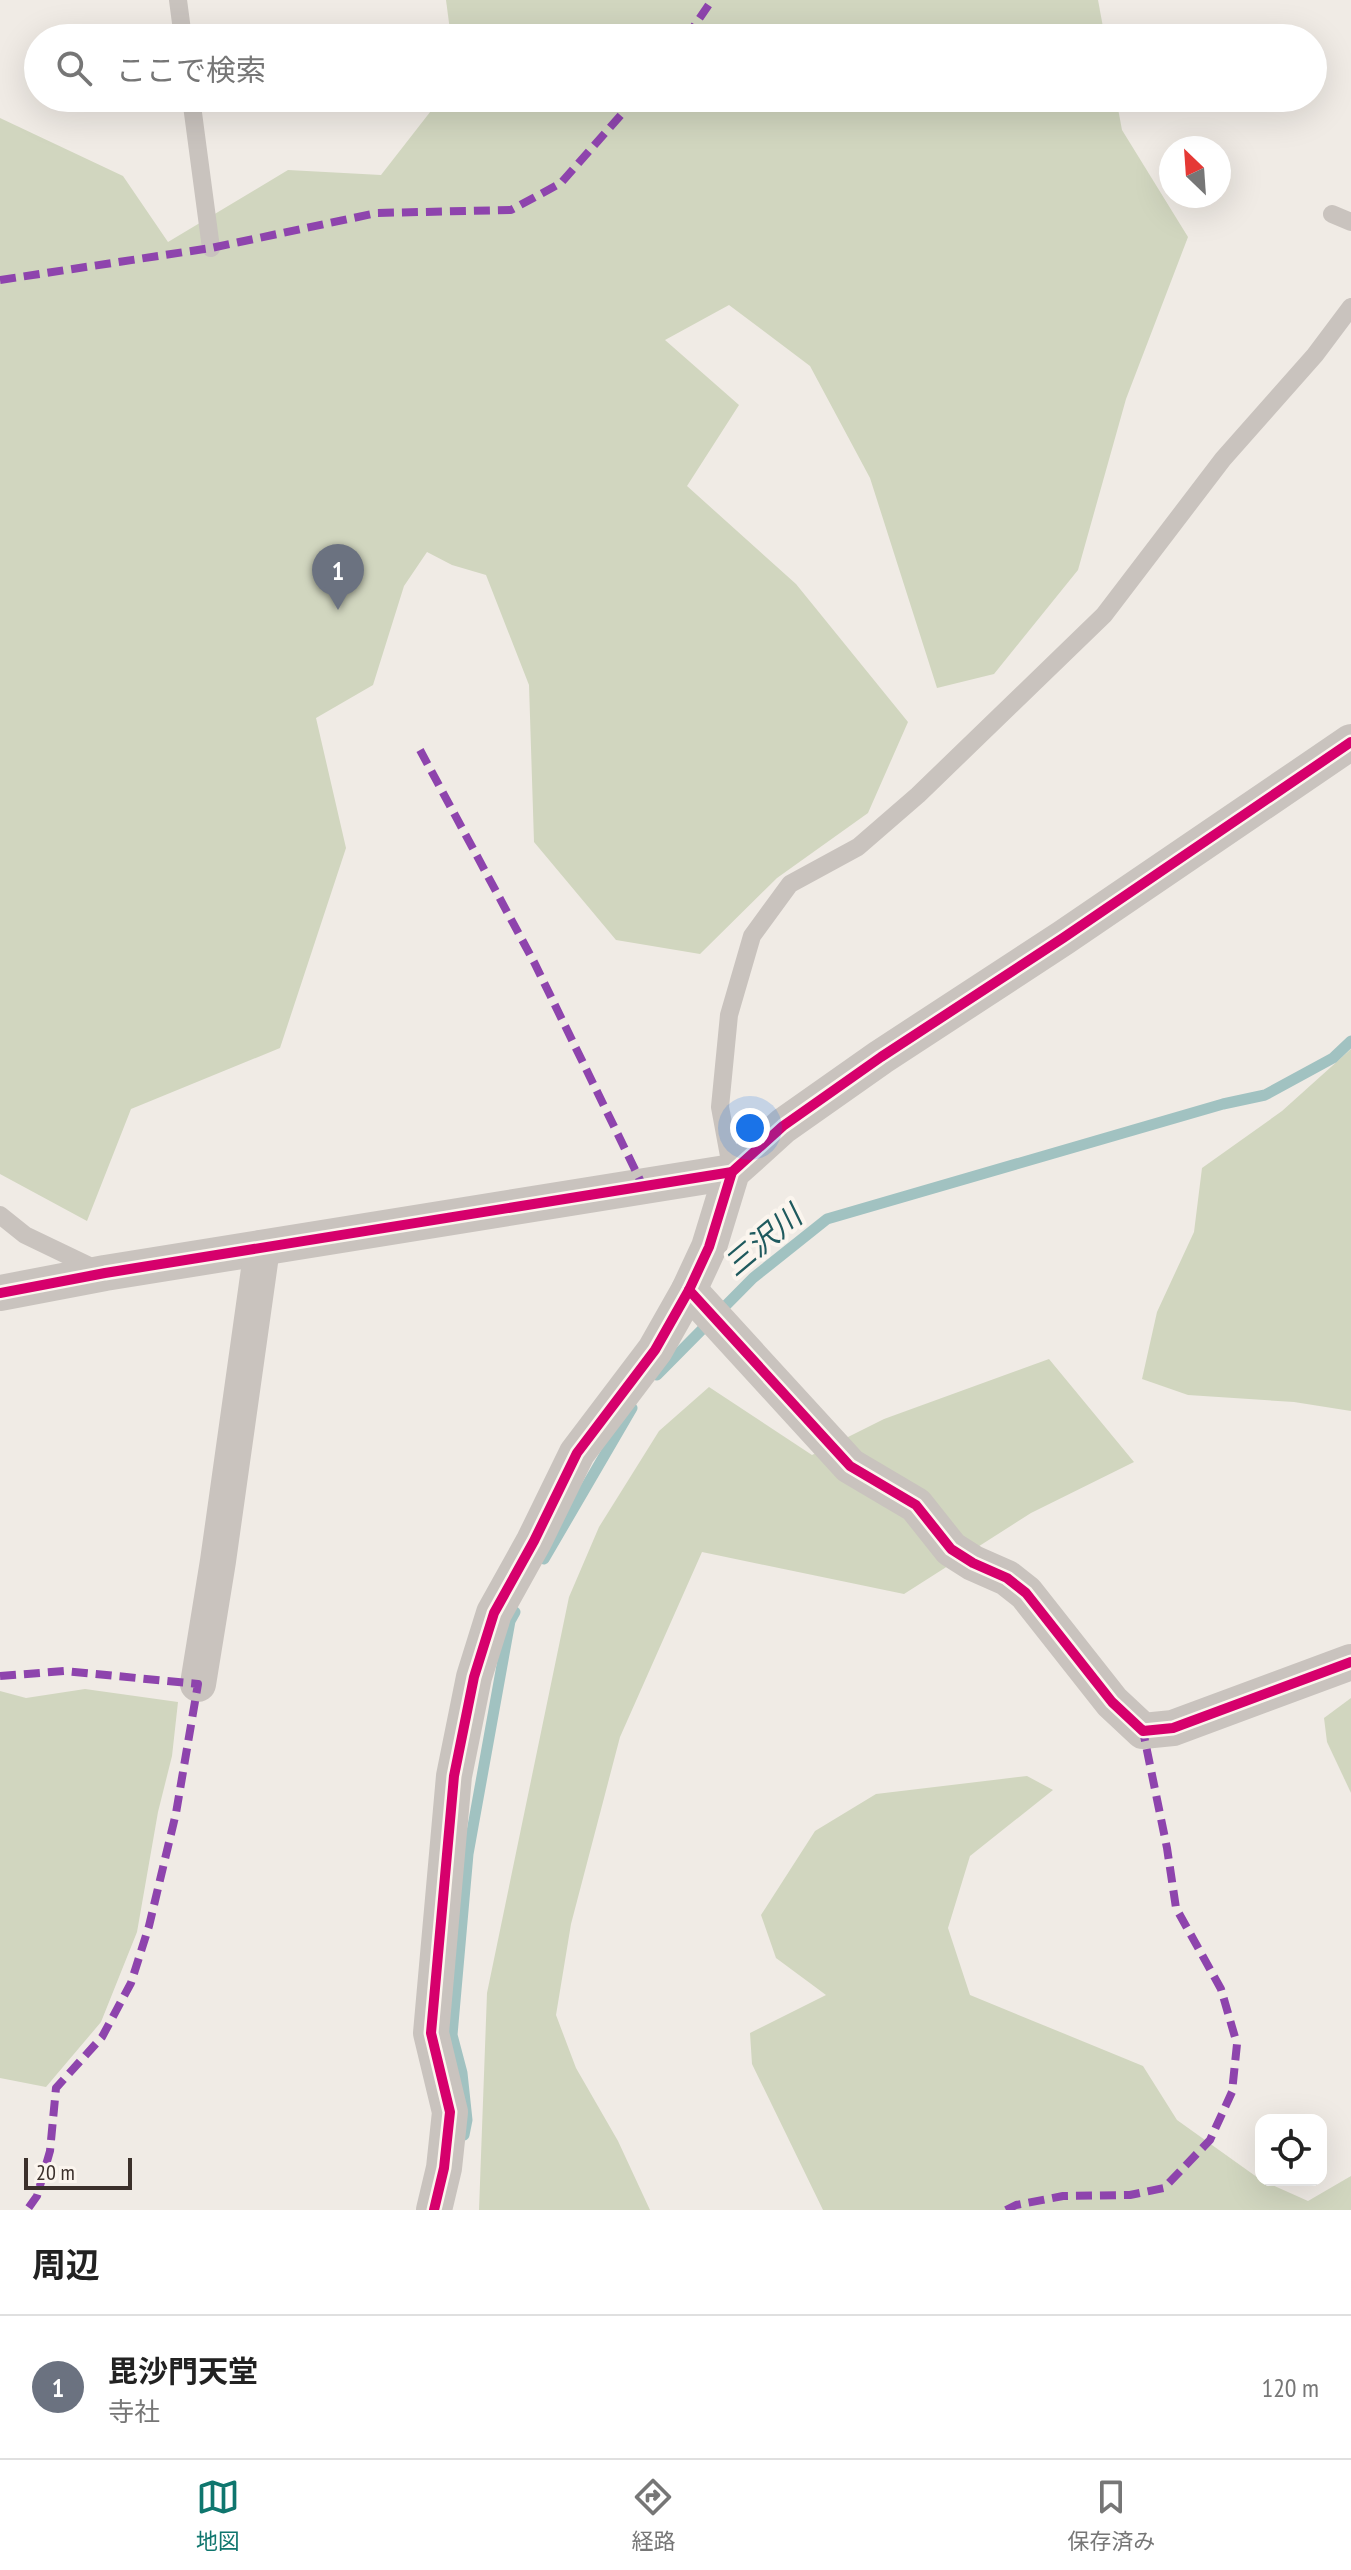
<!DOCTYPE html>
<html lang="ja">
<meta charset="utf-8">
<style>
:root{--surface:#fff;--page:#f6f6f6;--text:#222;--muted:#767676;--line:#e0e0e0;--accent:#0f766e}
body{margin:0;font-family:"PT Sans Narrow","Noto Sans JP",sans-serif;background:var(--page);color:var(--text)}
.controls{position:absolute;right:24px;bottom:24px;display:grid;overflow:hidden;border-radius:16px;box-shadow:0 8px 32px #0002}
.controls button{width:72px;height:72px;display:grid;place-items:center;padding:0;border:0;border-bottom:2px solid var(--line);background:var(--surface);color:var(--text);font:40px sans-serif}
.compass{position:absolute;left:1159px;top:136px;width:72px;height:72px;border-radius:50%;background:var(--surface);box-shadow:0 8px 32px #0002;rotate:335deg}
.scale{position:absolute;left:24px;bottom:20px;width:108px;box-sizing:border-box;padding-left:8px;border:4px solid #3b302b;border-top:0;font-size:22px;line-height:28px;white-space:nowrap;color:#3b302b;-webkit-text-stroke:6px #fbf5ee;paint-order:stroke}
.you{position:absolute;left:750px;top:1128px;width:28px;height:28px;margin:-20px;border:6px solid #fff;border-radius:50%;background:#1a73e8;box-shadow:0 0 0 12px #1a73e833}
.badge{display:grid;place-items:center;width:52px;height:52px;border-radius:50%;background:var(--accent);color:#fff;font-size:26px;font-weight:700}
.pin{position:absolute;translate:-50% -66px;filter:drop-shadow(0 2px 4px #0008)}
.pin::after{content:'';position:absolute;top:42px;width:28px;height:24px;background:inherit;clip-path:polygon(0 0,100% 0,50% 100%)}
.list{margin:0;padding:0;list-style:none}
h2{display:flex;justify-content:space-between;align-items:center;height:104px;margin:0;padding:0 32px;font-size:34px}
h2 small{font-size:26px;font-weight:400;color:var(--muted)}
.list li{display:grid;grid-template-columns:52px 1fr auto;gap:24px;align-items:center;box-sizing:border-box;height:144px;padding:0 32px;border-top:2px solid var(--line)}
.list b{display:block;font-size:30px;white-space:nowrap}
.list p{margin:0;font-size:26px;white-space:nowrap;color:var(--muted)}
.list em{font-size:26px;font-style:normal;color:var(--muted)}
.icon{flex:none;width:44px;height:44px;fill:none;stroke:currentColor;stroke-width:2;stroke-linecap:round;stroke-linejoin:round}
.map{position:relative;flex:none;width:1351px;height:2210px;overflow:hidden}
.search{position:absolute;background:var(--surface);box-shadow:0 8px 32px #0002;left:24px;right:24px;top:24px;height:88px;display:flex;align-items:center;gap:20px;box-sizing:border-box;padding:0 28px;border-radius:44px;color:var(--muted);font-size:30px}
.sheet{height:248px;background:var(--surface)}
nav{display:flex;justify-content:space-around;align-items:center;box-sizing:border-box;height:112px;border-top:2px solid var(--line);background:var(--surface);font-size:22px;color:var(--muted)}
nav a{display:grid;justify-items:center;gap:4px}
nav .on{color:var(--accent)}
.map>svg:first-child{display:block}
.green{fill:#d1d6bf}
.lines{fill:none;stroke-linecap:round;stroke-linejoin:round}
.stream{stroke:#a1c2c1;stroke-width:11}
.lane{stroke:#c9c3be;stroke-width:18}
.street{stroke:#c9c3be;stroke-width:36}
.quiet{stroke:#8e44ad;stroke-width:8;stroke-dasharray:16 8;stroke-linecap:butt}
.cycleway-casing{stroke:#fbf5ee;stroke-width:15}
.cycleway{stroke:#d6006c;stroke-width:10}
.labels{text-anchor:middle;stroke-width:8;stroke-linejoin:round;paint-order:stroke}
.water-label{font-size:30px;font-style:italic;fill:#1f5a5e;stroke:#fbf5ee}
</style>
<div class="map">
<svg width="1351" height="2210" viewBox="0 0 1351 2210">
<rect width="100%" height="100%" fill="#f0ebe5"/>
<!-- green -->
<g class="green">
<path d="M446,0H1098L1105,38H451Z"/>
<path d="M441,98H1116L1122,130L1188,237L1126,399L1078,570L994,674L937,688L870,478L810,366L729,305L665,340L739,405L687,486L796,584L908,722L868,813L777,878L700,954L616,940L534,842L529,685L486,575L452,565L427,552L404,586L373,685L316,718L346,848L280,1048L131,1109L87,1221L0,1174V118L123,176L168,242L288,170L381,175Z"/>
<path d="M1351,1049V1411L1294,1402L1188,1395L1142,1379L1157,1312L1194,1232L1202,1168L1282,1111Z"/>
<path d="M1049,1359L1134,1462L1031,1513L904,1594L702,1552L620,1737L571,1924L556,2015L576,2068L618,2141L650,2210H479L487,1993L569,1597L599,1527L659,1431L709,1387L812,1455L884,1419Z"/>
<path d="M85,1689L178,1702L172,1756L158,1812L137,1932L101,2022L46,2087L0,2078V1691L26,1698Z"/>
<path d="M1351,1698V1793L1327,1742L1324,1718Z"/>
<path d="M1027,1776L1053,1790L970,1856L948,1928L970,1995L1143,2066L1177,2120L1261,2180L1308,2201L1351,2176V2210H823L752,2064L750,2033L826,1995L776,1958L761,1915L815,1831L876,1794Z"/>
</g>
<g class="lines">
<!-- stream -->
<g class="stream">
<path d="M657,1375L753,1278L827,1219L1223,1104L1265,1095L1333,1058L1351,1041"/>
<path d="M544,1559L632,1408"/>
<path d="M464,2135L467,2120L462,2073L452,2035L468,1854L510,1621L515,1612"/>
</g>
<!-- lane -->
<g class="lane">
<path d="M178,0L183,38"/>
<path d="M191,98L211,248"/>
<path d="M1332,214L1351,222"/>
<path d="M732,1172L720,1107L729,1015L752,936L790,884L858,847L918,795L1104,615L1223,459L1315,355L1351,307"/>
<path d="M0,1215L25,1235L98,1270"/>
</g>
<!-- street -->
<g class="street">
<path d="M689,1290L850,1466L916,1505L951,1549L973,1563L1007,1578L1026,1593L1112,1702L1143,1731L1173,1728L1351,1662"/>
<path d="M0,1293L105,1273L732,1172"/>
<path d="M198,1684L218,1561L262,1248"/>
<path d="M434,2210L444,2168L450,2112L431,2033L454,1776L474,1677L494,1613L534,1541L577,1453L655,1350L689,1290L709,1247L732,1172L783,1126L881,1057L1063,938L1351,742"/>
</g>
<!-- quiet -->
<g class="quiet">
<path d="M686,38L712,0"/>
<path d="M0,280L211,248L377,213L511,210L561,183L636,98"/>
<path d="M420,750L534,962L642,1184"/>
<path d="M0,1676L65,1671L198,1684L176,1813L149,1926L131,1983L102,2037L56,2088L50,2151L37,2196L27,2210"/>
<path d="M1006,2210L1016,2205L1063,2196L1130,2195L1164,2188L1210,2140L1232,2092L1237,2044L1221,1989L1176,1908L1167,1848L1143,1731"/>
</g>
<defs>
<g id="cycleway">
<path d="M689,1290L850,1466L916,1505L951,1549L973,1563L1007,1578L1026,1593L1112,1702L1143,1731L1173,1728L1351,1662"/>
<path d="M0,1293L105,1273L732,1172"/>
<path d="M434,2210L444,2168L450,2112L431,2033L454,1776L474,1677L494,1613L534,1541L577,1453L655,1350L689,1290L709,1247L732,1172L783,1126L881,1057L1063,938L1351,742"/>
</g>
</defs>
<!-- cycleway casing -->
<use href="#cycleway" class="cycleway-casing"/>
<!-- cycleway -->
<use href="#cycleway" class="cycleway"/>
</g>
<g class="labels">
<!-- water labels -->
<g class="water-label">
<text transform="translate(763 1241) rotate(-40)" y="10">三沢川</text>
</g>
</g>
</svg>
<div class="controls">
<button><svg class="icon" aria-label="locate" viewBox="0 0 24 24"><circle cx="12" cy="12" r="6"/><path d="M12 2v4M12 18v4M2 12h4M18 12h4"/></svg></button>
</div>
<svg class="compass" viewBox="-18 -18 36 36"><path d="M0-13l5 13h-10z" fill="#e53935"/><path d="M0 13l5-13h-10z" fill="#767676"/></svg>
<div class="scale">20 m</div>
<div class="you"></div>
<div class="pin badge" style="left:338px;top:610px;background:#6b7280">1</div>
<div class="search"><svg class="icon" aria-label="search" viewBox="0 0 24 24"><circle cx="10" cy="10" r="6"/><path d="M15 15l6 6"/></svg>ここで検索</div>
</div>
<section class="sheet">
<h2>周辺<small></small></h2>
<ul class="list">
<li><span class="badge" style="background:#6b7280">1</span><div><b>毘沙門天堂</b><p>寺社</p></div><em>120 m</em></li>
</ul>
</section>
<nav>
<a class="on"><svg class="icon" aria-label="map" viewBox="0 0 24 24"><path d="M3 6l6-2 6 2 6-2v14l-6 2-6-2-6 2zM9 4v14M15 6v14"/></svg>地図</a>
<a><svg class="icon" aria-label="directions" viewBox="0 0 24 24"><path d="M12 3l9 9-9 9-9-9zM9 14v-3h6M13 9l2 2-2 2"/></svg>経路</a>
<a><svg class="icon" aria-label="saved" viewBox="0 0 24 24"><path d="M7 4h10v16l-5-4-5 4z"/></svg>保存済み</a>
</nav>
